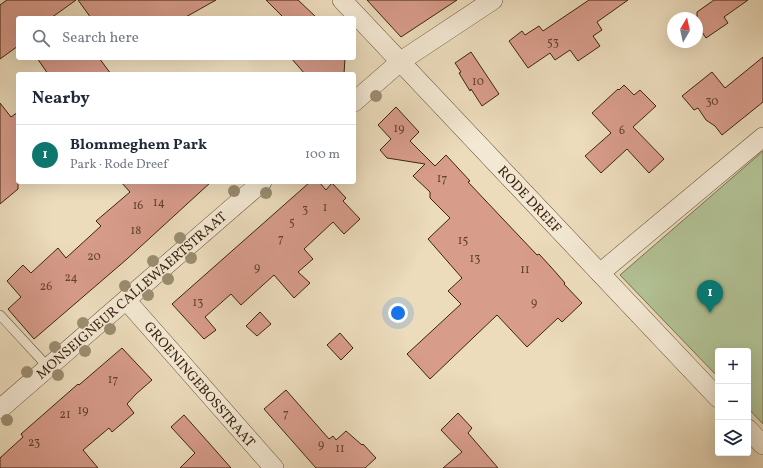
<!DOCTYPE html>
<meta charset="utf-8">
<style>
:root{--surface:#fff;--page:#f6f6f7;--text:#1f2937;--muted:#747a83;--line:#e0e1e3;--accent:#0f766e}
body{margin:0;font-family:Vollkorn,serif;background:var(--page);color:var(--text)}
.controls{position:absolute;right:12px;bottom:12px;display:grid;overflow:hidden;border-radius:4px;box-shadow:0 4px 16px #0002}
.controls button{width:36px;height:36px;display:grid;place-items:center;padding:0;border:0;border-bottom:1px solid var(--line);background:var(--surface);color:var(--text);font:20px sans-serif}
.compass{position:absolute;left:667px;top:12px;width:36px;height:36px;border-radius:50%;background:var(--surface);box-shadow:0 4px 16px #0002;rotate:9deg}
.you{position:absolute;left:398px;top:313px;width:14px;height:14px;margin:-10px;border:3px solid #fff;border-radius:50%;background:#1a73e8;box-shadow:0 0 0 6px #1a73e833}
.badge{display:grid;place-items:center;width:26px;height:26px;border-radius:50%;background:var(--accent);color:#fff;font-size:13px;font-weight:700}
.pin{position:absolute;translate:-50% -33px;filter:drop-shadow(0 1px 2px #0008)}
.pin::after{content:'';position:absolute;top:21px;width:14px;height:12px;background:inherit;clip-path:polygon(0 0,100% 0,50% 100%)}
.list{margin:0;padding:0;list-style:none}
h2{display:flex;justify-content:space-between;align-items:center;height:52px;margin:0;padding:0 16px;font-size:17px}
h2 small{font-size:13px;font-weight:400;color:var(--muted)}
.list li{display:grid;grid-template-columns:26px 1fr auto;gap:12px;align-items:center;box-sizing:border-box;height:60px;padding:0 16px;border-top:1px solid var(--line)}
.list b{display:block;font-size:15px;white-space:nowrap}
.list p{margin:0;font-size:13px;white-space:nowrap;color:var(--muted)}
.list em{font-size:13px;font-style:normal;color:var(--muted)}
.icon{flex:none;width:22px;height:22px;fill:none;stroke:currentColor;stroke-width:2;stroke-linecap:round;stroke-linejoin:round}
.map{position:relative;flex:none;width:763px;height:468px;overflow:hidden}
.search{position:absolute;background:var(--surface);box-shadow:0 4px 16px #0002;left:16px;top:16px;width:340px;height:44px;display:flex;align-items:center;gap:10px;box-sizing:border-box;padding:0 14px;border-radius:4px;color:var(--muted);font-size:15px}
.panel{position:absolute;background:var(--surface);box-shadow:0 4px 16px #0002;left:16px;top:72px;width:340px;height:112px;border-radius:4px}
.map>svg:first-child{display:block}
.green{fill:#b2c295;stroke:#767352}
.building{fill:#d89c8b;stroke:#3b2410}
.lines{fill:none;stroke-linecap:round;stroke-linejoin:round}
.lane-casing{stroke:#67523b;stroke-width:10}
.street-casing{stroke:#67523b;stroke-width:20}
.lane{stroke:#f3e8d3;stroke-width:9}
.street{stroke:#f3e8d3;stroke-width:19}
.tree{fill:#9b8d70}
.labels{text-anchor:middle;stroke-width:3;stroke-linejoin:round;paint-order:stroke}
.number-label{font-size:12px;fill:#62422f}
.street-label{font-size:14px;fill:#3b2410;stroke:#f3e8d3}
</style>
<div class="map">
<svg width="763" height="468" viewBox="0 0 763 468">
<rect width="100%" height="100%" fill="#ecdcbc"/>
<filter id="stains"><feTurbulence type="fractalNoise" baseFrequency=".005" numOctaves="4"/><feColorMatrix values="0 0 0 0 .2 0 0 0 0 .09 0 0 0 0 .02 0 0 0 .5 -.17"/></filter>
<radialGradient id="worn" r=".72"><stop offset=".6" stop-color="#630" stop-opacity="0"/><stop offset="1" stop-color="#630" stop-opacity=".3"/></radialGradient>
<!-- green -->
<path class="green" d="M763,151V424L748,408V351H718V377L620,275Z"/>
<!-- building -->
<g class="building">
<path d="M7,0H76L51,18H18V46L0,59V5Z"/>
<path d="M78,0H216L184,18H91Z"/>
<path d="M266,0H298L317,18H284Z"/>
<path d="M367,0H457L401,37Z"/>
<path d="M589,0H628L597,22L602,30L593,36L600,46L578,61L570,50L555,60L550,53L528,68L509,41L522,31L525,35L539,26L543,31Z"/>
<path d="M714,0H748L724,17L728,23L706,38L697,25V12Z"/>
<path d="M471,52L499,94L482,106L471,89L470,91L459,73L461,72L455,63Z"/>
<path d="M763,57V102L722,135L715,126L706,120L698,108L694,110L682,96L712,72L725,88Z"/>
<path d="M37,58H99L111,74H48Z"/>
<path d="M291,58H345L344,74H305Z"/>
<path d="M624,85L634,95L640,90L656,106L633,127L664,159L649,173L627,149L601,173L585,156L611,133L592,113L618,89L619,90Z"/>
<path d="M0,103L11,117L18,112V189L0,204Z"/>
<path d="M396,107L419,132L410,141L435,166L446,155L470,181L468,182L537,255L539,254L551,267L565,283L564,284L582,303L562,322L558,318L527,347L497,315L430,379L407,354L461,304L448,291L462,278L428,239L450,218L430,198V192L413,176L425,164L387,158L380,150L391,139L378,125Z"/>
<path d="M121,182H211L127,259L34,339L8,309L21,297L7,281L23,265L31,273L58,248L66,258L101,226L96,221L130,192Z"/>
<path d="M310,182H319L326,190L332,183L346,198L343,201L360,219L344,234L333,222L304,249L313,259L298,272L310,283L294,298L274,275L241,305L231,294L205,317L216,330L204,339L172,304Z"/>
<path d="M260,312L271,324L257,336L246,326Z"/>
<path d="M340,333L353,348L341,360L327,345Z"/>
<path d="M122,348L152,380L136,394L127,404L134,413L112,432L109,428L83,450L98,468H0V458L23,437L21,434L78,384L79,385Z"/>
<path d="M286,390L329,439L333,436L336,440L346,431L362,445L363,444L376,458L365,468H316L264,409Z"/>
<path d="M458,413L472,428L468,433L498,468H443L462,452L441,430Z"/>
<path d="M184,415L209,443L231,468H180L195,453L171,427Z"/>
</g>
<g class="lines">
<defs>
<path id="lane" d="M0,315L48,367"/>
<g id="street">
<path d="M342,0L718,398"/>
<path d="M354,102L401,61L493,0"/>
<path d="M600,273L763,137"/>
<path d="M126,300L274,468"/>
<path d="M0,409L262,182"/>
<path d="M748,429L763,445"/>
</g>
</defs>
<!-- lane casing -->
<use href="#lane" class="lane-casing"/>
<!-- street casing -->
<use href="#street" class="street-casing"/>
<!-- lane -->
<use href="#lane" class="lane"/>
<!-- street -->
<use href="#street" class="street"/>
</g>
<!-- trees -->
<g class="tree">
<circle cx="376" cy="96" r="6"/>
<circle cx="234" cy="191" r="6"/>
<circle cx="266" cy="193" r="6"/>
<circle cx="180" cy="238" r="6"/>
<circle cx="191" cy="258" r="6"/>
<circle cx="153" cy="261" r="6"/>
<circle cx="168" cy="279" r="6"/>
<circle cx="125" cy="286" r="6"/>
<circle cx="148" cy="295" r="6"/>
<circle cx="83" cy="323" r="6"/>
<circle cx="110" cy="329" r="6"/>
<circle cx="55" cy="347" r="6"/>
<circle cx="85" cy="351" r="6"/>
<circle cx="27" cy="372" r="6"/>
<circle cx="58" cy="375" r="6"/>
<circle cx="7" cy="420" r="6"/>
</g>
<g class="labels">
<!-- number labels -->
<g class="number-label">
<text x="553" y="46">53</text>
<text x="478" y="85">10</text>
<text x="712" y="105">30</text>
<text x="399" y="132">19</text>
<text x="622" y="134">6</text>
<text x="442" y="182">17</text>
<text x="159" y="206">14</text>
<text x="138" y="209">16</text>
<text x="325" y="211">1</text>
<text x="305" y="213">3</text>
<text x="292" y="226">5</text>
<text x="136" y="234">18</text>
<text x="281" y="242">7</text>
<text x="463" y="244">15</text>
<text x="94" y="260">20</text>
<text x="475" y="262">13</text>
<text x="257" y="271">9</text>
<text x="525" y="273">11</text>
<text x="71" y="281">24</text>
<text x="46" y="290">26</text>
<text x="198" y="306">13</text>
<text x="534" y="306">9</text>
<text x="113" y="383">17</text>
<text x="83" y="414">19</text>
<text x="286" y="417">7</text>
<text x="65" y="418">21</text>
<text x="34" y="446">23</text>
<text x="321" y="448">9</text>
<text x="340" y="452">11</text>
</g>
<!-- street labels -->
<g class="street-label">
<text transform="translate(530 199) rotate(47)" y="5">RODE DREEF</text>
<text transform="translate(131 295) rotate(-41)" y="5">MONSEIGNEUR CALLEWAERTSTRAAT</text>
<text transform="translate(200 384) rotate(49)" y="5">GROENINGEBOSSTRAAT</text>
</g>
</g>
<rect width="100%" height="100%" filter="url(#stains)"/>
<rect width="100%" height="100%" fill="url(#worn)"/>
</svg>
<div class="controls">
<button>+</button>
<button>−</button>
<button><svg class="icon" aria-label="layers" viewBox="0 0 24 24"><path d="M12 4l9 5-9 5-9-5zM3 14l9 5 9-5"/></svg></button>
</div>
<svg class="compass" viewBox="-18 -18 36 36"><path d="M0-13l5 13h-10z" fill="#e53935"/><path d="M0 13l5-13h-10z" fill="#747a83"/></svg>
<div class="you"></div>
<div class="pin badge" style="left:710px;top:313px">1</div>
<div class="search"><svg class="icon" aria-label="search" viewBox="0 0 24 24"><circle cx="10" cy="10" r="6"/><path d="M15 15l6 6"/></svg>Search here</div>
<section class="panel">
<h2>Nearby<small></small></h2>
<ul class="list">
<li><span class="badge">1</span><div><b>Blommeghem Park</b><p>Park · Rode Dreef</p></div><em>100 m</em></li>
</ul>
</section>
</div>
